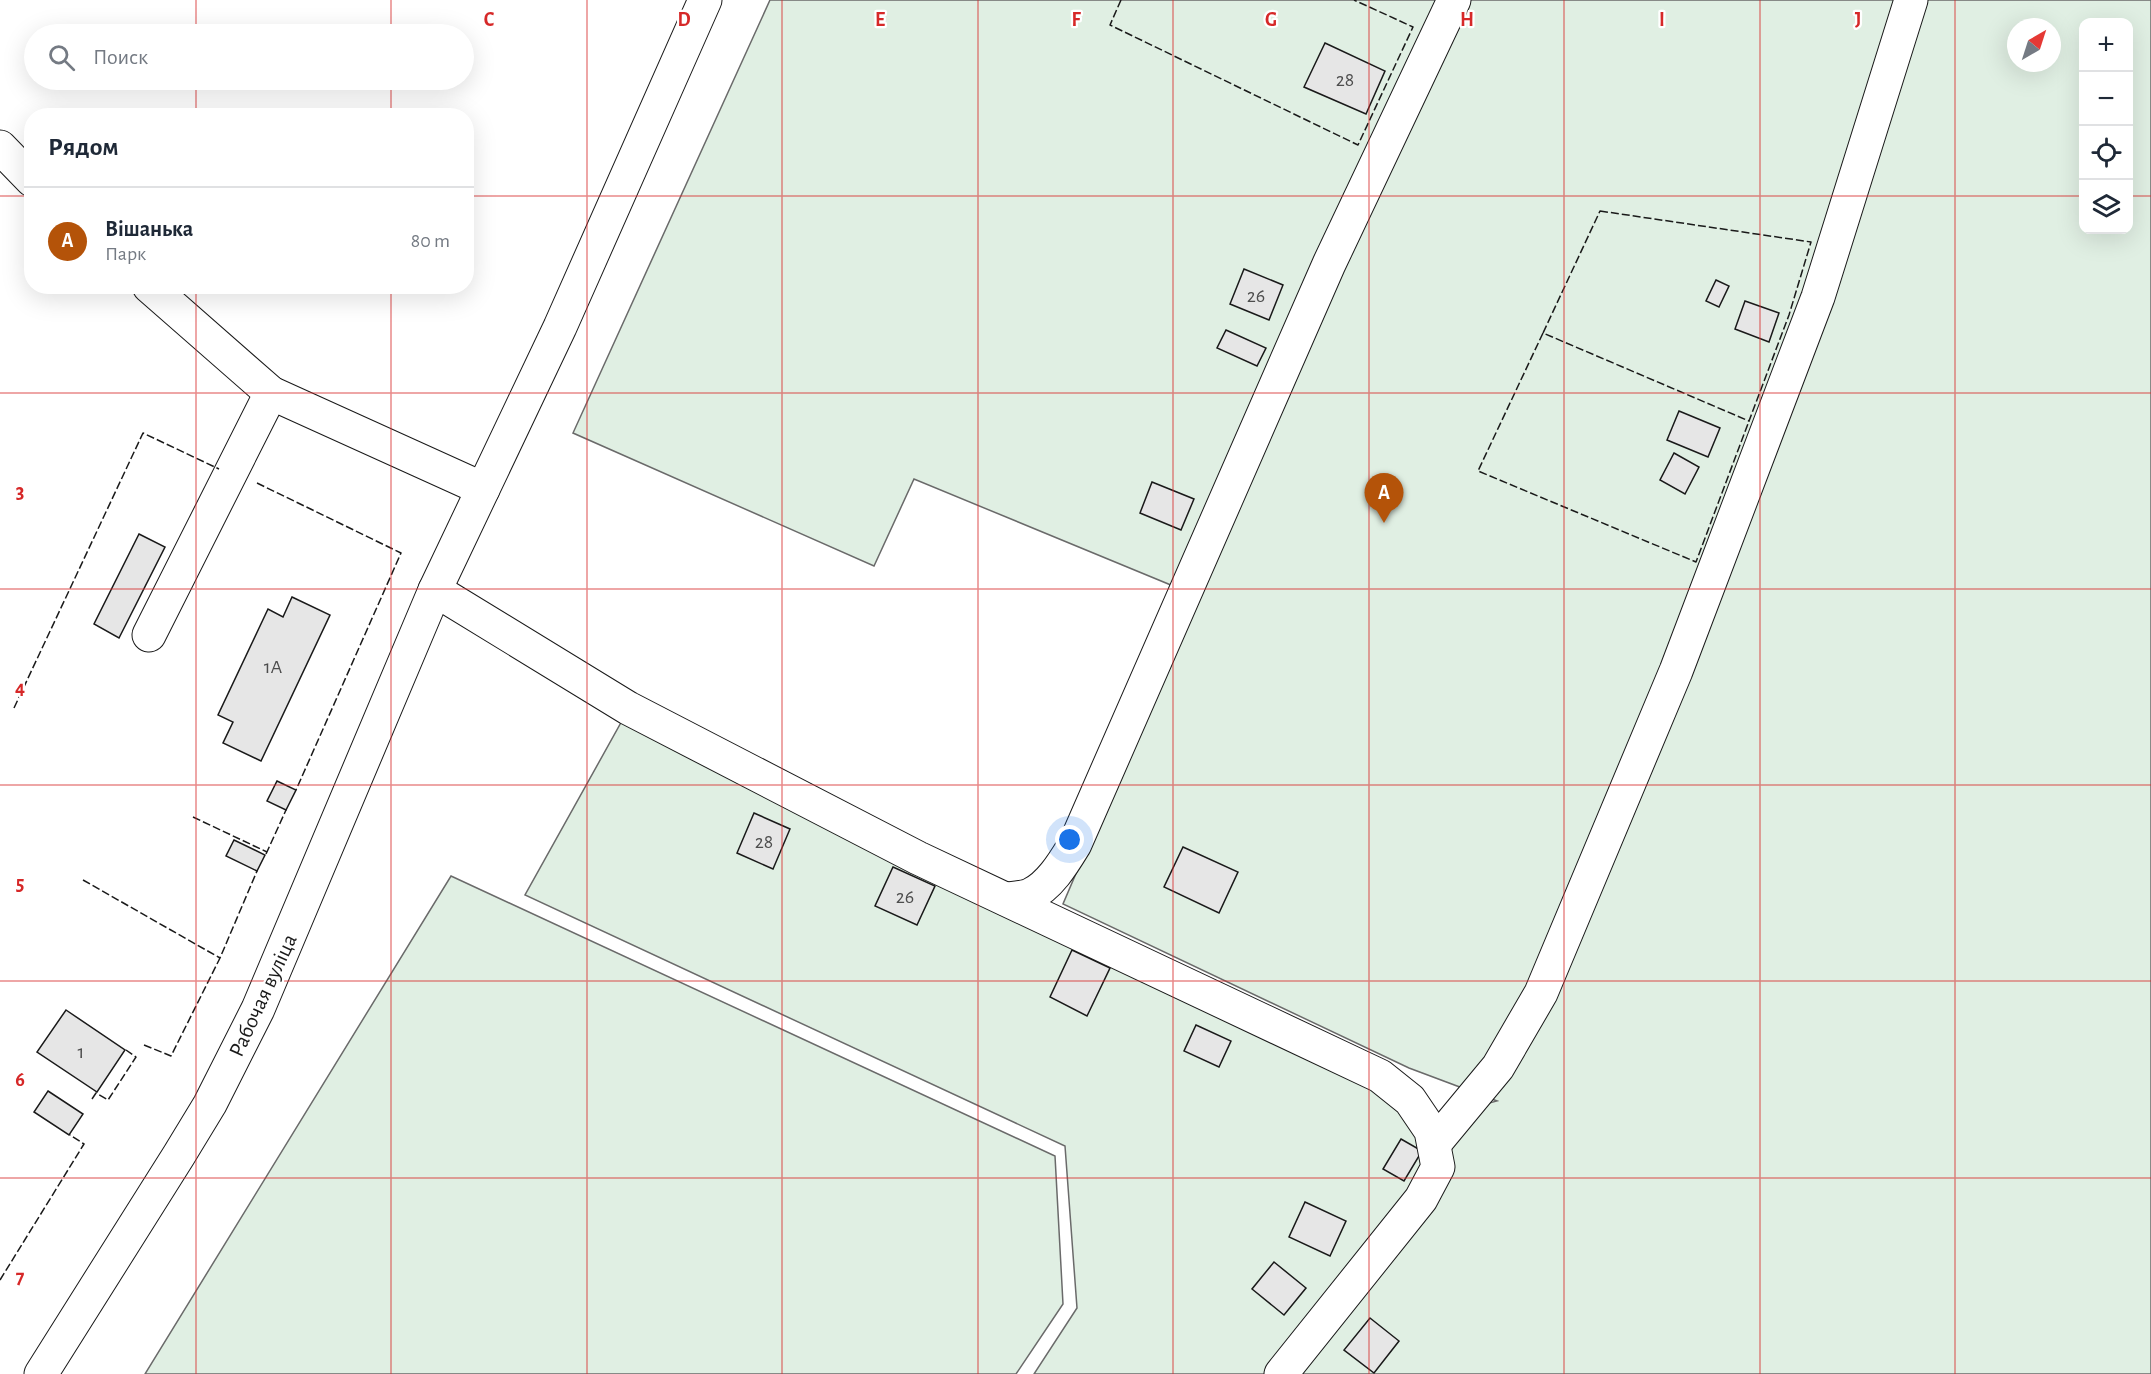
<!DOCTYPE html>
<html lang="ru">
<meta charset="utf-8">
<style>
:root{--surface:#fff;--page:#f6f6f7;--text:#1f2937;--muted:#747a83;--line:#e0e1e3;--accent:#b45309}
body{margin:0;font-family:"Alegreya Sans",sans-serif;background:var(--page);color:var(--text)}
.controls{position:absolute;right:18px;top:18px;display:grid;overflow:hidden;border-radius:12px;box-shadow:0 6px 24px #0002}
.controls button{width:54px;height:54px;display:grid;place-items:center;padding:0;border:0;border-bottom:2px solid var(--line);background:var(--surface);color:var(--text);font:30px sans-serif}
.compass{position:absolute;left:2007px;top:18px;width:54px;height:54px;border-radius:50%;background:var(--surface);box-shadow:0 6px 24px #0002;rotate:39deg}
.you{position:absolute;left:1070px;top:840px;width:21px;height:21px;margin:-15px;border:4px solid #fff;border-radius:50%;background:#1a73e8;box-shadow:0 0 0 9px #1a73e833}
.badge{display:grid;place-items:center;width:39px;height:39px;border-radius:50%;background:var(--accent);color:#fff;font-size:20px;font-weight:700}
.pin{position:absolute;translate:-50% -50px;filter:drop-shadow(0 2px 3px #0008)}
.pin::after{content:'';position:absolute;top:32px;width:21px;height:18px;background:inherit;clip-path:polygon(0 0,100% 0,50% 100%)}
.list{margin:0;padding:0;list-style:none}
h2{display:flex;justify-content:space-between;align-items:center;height:78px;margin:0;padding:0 24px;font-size:26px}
h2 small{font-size:20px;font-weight:400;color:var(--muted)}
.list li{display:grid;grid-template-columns:39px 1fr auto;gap:18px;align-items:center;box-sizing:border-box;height:108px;padding:0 24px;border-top:2px solid var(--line)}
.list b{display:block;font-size:22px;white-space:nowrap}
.list p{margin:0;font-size:20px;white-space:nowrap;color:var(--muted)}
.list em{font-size:20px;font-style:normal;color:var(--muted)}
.icon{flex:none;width:33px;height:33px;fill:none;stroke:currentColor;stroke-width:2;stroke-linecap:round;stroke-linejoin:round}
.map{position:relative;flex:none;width:2151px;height:1374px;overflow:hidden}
.search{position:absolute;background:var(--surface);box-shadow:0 6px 24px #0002;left:24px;top:24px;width:450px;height:66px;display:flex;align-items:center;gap:15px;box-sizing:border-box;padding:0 21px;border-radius:33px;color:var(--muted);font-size:22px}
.panel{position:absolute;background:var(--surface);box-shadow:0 6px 24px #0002;left:24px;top:108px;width:450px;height:186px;border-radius:24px}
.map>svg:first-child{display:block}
.green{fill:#e0efe3;stroke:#6a6a6a;stroke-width:1.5;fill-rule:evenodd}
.building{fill:#e6e6e6;stroke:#1a1a1a;stroke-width:1.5}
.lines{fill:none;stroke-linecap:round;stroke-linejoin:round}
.minor-casing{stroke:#1a1a1a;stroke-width:35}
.minor{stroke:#fff;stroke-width:33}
.fence{stroke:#1a1a1a;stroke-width:1.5;stroke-dasharray:8 3;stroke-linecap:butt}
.grid{fill:none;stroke:#d62828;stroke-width:1.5;stroke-opacity:0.55}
.labels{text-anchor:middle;stroke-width:4.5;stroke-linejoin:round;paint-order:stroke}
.number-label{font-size:20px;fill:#4d4d4d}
.street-label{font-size:22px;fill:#1a1a1a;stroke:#fff}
.grid-label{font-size:20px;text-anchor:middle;font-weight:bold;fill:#d62828;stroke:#fff;stroke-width:4.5;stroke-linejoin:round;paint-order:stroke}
</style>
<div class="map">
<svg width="2151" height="1374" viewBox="0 0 2151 1374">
<rect width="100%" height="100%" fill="#fff"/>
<!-- green -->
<g class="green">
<path d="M770,0H2151V1374H1034L1077,1308L1065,1146L525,895L623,719L1375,1083L1419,1122L1497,1101L1409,1068L1063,904L1195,595L914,479L874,566L573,433ZM2084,22H2128V230H2084ZM2016,27H2052V63H2016Z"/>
<path d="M451,876L1055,1156L1063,1304L1016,1374H145Z"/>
</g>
<!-- building -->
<g class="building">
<path d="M1325,43L1385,71L1366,114L1304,87Z"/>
<path d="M1244,269L1283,285L1269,320L1230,304Z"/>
<path d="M1716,280L1729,286L1719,307L1706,301Z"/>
<path d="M1745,301L1779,313L1769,342L1735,329Z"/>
<path d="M1226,330L1266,348L1257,366L1217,348Z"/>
<path d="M1679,411L1720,428L1708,457L1667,440Z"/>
<path d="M1674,453L1699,467L1685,494L1660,480Z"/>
<path d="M1152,482L1194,499L1181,530L1140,513Z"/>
<path d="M139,534L165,547L119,638L94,624Z"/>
<path d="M292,597L330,615L261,761L223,743L233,722L218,715L268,609L283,617Z"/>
<path d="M277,781L296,790L286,810L267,801Z"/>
<path d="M754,813L790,829L773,869L737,853Z"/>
<path d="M234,840L265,855L257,871L226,856Z"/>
<path d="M1183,847L1238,872L1219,913L1164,887Z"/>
<path d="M893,867L935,886L917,925L875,906Z"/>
<path d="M1072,950L1110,968L1087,1016L1050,997Z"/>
<path d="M66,1010L125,1050L97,1092L37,1052Z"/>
<path d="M1196,1025L1231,1041L1219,1067L1184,1051Z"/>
<path d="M48,1091L83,1114L69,1135L34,1112Z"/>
<path d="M1401,1139L1422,1151L1404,1181L1383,1169Z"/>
<path d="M1305,1202L1346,1221L1330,1256L1289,1237Z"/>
<path d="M1274,1262L1306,1288L1284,1315L1252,1289Z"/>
<path d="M1370,1318L1399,1341L1374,1373L1344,1350Z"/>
</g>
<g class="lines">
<defs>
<g id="minor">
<path d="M0,147L32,180"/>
<path d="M149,286L271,393L483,489"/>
<path d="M435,590L628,708L918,858L1380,1076L1410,1100L1431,1131L1438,1167L1421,1199L1281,1374"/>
<path d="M149,635L271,393"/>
<path d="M1006,899C1013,898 1023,898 1030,895C1050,886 1064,862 1075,844L1329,264L1454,0"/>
<path d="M1435,1143L1498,1067L1541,993L1676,671L1818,297L1911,0"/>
<path d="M41,1374L179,1155L210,1104L258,1009L435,590L560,327L705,0"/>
</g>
</defs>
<!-- minor casing -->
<use href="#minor" class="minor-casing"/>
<!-- minor -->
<use href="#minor" class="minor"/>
<!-- fence -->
<g class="fence">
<path d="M1121,0L1110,25L1358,145L1413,27L1354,0"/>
<path d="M1600,211L1811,242L1789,315L1749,421L1543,333Z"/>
<path d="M1543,333L1478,471L1696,562L1749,421"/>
<path d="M257,483L401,553L296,790"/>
<path d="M14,708L143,433L219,469"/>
<path d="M193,817L267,852"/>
<path d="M266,854L286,810"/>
<path d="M83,880L220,958"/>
<path d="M144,1045L171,1056L220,958L257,871"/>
<path d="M92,1099L96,1093L108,1100L136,1057L126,1050"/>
<path d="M0,1280L84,1144L70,1135"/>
</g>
</g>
<!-- grid -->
<path class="grid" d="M196,0V34M391,0V34M587,0V1374M782,0V1374M978,0V1374M1173,0V1374M1369,0V1374M1564,0V1374M1760,0V1374M1955,0V1374M196,80V116M391,80V116M0,196H32M466,196H2084M2128,196H2151M196,286V1374M391,286V1374M0,393H2151M0,589H2151M0,785H2151M0,981H2151M0,1178H2151"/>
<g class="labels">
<!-- number labels -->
<g class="number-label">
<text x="1345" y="86">28</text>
<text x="1256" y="302">26</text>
<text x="273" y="673">1А</text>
<text x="764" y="848">28</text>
<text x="905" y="903">26</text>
<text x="81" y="1058">1</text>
</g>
<!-- street labels -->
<g class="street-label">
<text transform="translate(262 995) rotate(-65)" y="8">Рабочая вуліца</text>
</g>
</g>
<g class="grid-label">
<text x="489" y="26">C</text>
<text x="684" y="26">D</text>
<text x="880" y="26">E</text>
<text x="1076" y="26">F</text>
<text x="1271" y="26">G</text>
<text x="1467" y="26">H</text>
<text x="1662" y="26">I</text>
<text x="1858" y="26">J</text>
<text x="20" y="498">3</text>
<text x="20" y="694">4</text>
<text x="20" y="890">5</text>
<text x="20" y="1086">6</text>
<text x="20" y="1283">7</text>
</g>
</svg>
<div class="controls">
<button>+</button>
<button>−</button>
<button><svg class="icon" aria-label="locate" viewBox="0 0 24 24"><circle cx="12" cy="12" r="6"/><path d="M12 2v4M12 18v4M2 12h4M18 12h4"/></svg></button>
<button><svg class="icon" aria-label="layers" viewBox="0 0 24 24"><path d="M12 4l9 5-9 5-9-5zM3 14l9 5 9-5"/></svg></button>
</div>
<svg class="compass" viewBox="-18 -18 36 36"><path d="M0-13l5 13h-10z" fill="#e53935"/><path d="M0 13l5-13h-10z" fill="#747a83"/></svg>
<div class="you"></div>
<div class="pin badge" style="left:1384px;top:523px">A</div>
<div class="search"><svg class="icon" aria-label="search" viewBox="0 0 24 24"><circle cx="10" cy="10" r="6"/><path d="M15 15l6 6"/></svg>Поиск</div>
<section class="panel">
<h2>Рядом<small></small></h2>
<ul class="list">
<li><span class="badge">A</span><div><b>Вішанька</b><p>Парк</p></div><em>80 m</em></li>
</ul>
</section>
</div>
